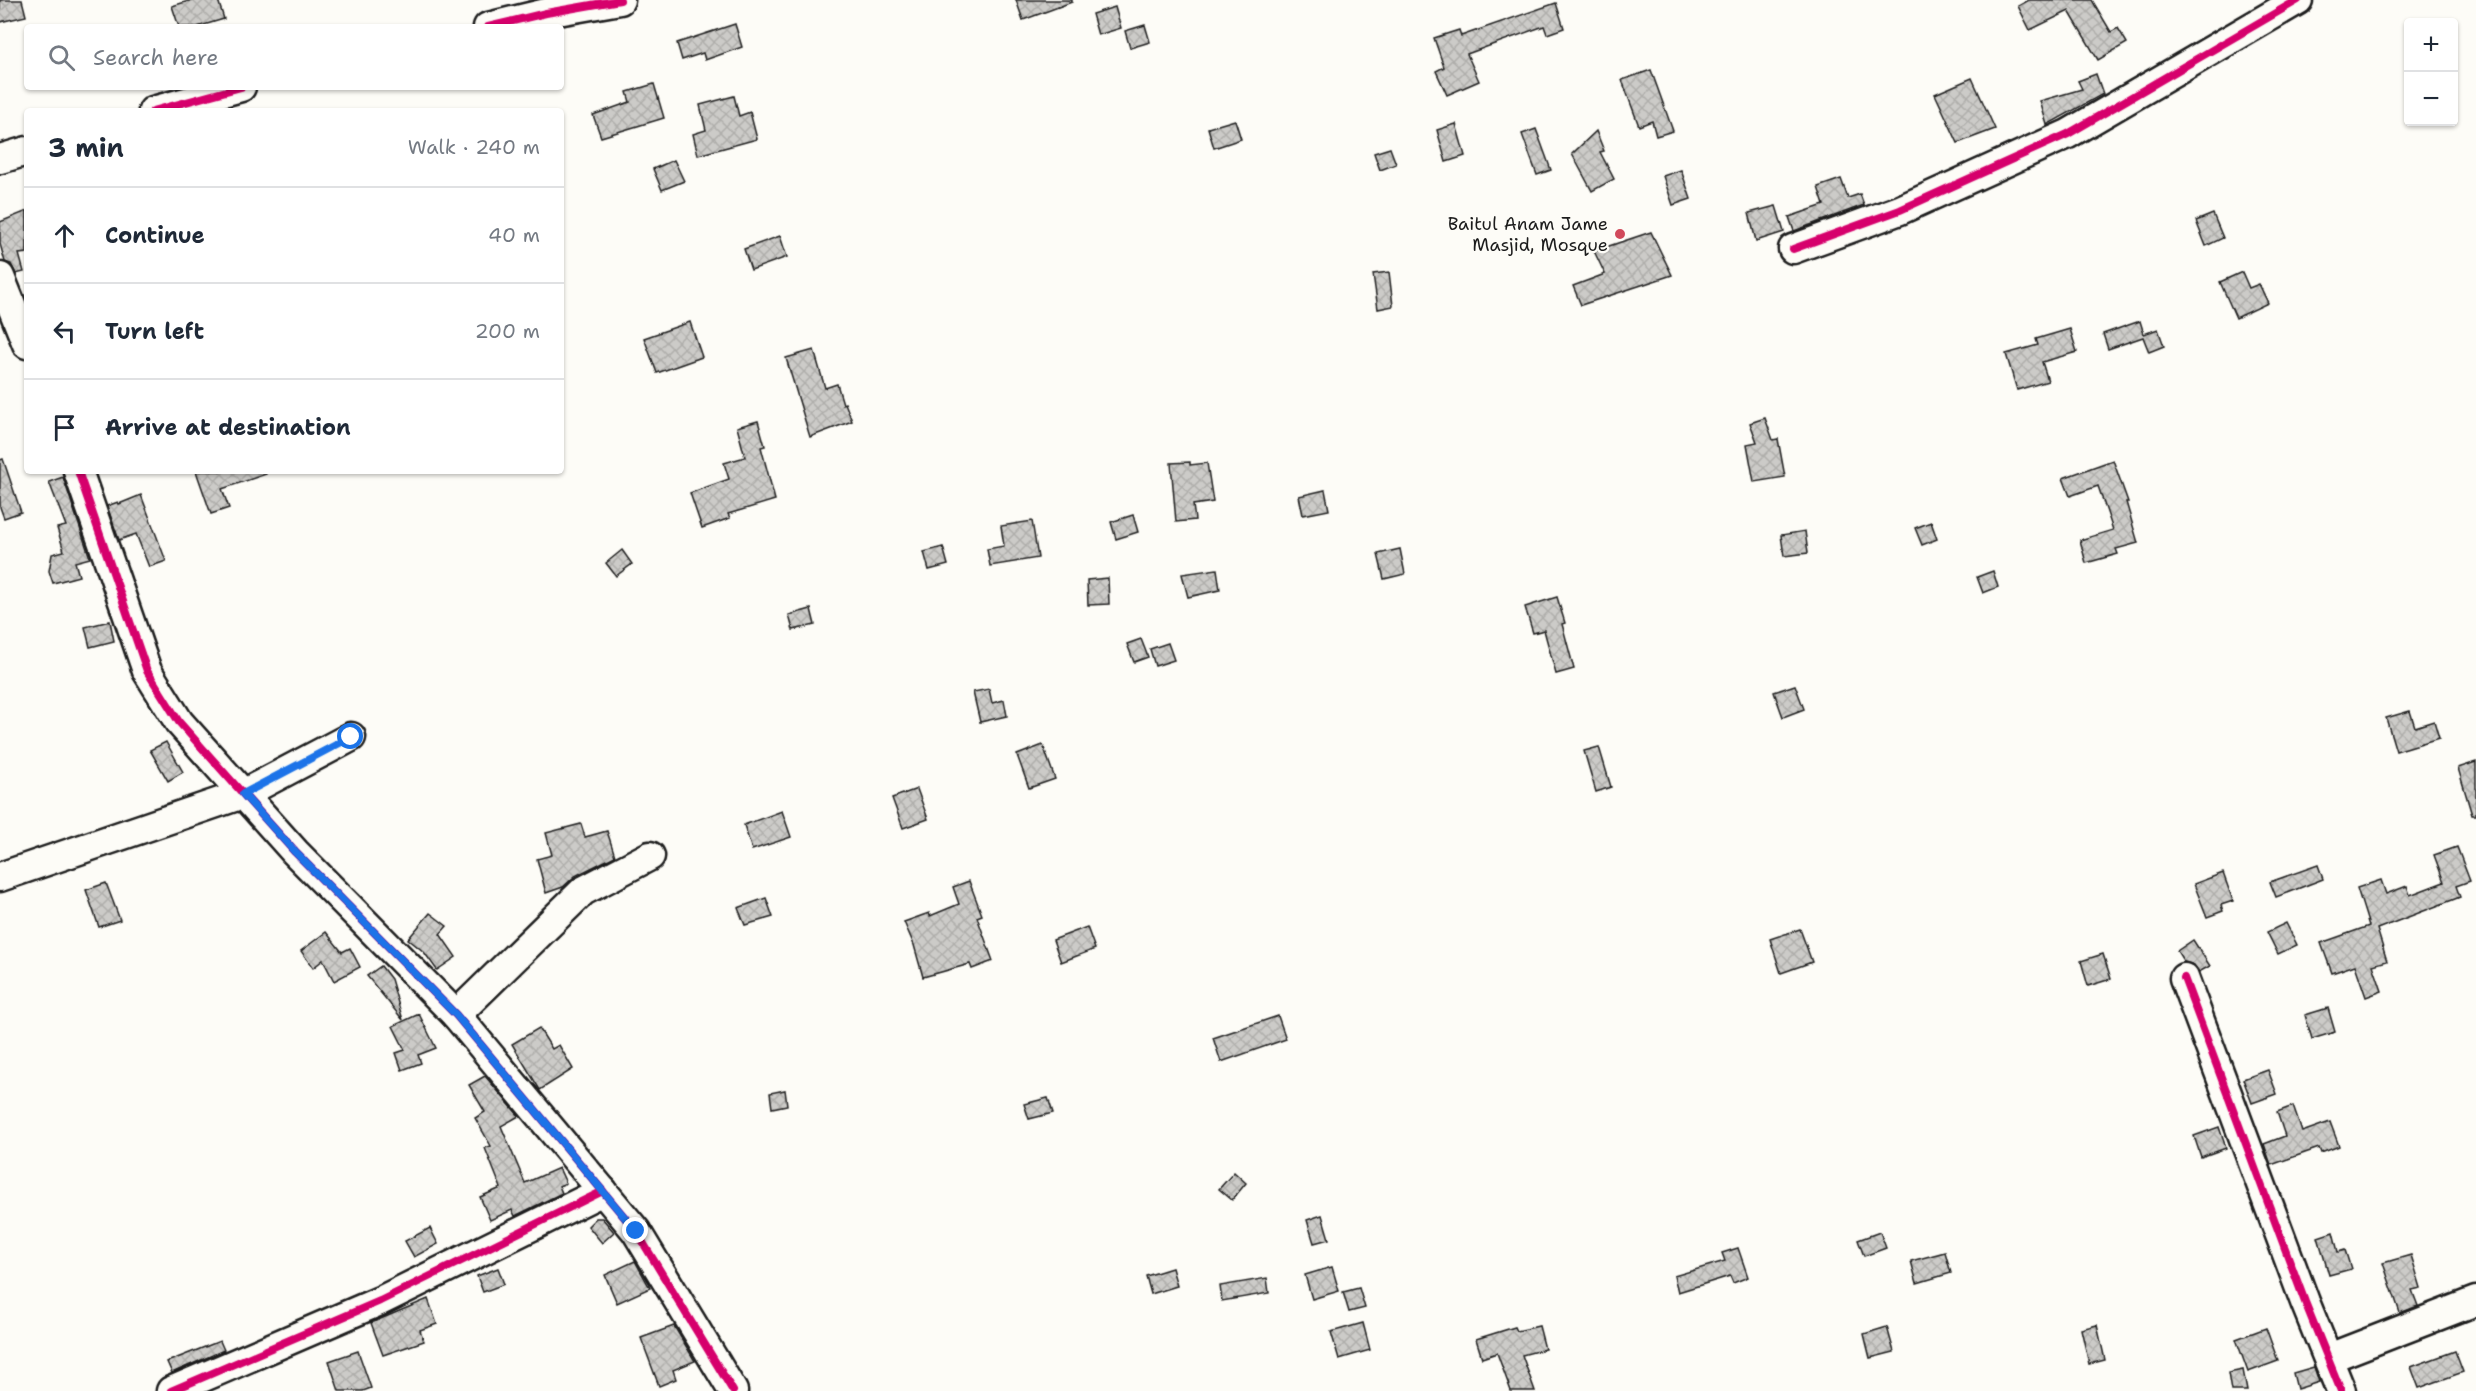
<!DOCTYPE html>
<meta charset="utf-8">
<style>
:root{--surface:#fff;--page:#f6f6f7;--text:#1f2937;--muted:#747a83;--line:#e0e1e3}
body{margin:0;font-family:"Shantell Sans",sans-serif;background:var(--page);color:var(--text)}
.controls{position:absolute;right:18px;top:18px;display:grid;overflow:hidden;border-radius:6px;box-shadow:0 2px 4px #0004}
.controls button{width:54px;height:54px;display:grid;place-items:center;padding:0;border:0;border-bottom:2px solid var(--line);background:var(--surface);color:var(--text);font:30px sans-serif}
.stop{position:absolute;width:18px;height:18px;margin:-14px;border:4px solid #1a73e8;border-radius:50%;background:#fff}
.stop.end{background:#1a73e8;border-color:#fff;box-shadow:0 2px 6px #0008}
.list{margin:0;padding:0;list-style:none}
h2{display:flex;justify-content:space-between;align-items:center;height:78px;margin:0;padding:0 24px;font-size:26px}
h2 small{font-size:20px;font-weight:400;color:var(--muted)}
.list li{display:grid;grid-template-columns:39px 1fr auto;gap:18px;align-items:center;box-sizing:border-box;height:96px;padding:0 24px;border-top:2px solid var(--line)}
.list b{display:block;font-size:22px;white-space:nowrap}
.list em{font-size:20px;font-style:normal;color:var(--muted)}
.icon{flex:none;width:33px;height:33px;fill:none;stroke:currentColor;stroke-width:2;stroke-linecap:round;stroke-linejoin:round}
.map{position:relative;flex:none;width:2476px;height:1391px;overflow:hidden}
.search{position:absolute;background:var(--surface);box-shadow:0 2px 4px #0004;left:24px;top:24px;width:540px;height:66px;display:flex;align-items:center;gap:15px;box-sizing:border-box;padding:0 21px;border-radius:6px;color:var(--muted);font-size:22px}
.panel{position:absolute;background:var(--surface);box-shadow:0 2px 4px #0004;left:24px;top:108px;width:540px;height:366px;border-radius:6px}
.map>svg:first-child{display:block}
.building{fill:url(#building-cross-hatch);stroke:#1c1c1c;stroke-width:1.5}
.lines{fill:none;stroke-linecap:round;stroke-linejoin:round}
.minor-casing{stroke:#1c1c1c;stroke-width:33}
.minor{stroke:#fdfcf7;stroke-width:28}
.cycleway-casing{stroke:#fdfcf7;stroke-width:11}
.cycleway{stroke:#d6006c;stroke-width:8}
.route{stroke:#1a73e8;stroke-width:8}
.poi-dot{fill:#d1495b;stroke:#fdfcf7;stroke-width:2}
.labels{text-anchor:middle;stroke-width:4.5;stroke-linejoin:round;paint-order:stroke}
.poi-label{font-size:18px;fill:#1c1c1c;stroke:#fdfcf7;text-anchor:end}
</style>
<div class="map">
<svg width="2476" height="1391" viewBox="0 0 2476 1391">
<defs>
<pattern id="building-cross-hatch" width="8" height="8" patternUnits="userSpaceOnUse" patternTransform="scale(1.5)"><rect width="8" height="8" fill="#cccbc8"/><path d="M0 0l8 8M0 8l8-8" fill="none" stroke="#afaeab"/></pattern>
</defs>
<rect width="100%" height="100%" fill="#fdfcf7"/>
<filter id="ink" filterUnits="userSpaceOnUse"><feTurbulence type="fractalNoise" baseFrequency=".0167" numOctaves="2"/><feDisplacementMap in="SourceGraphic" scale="12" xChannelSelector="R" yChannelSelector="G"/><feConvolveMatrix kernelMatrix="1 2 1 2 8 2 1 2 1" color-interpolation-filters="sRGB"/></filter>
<g filter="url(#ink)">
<!-- building -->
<g class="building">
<path d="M0,0H22L26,16L0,22Z"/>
<path d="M192,0H218L224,19L197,27H179L172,6Z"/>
<path d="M1016,0H1072V2L1023,20Z"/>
<path d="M2029,0H2092L2111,32L2118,28L2127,43L2098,60L2069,11L2030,30L2018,6Z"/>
<path d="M1556,3L1564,28L1547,34L1544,26L1467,54L1479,81L1447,95L1436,71L1444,67L1434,38L1459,30L1461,36Z"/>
<path d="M1115,7L1121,28L1098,35L1092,14Z"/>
<path d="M735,24L742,47L705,60L703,53L682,60L677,43Z"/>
<path d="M1145,25L1150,42L1130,48L1125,31Z"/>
<path d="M1651,70L1673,131L1656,136L1652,121L1639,126L1622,80Z"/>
<path d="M2096,74L2103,94L2047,125L2040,101L2082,89L2078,81Z"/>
<path d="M1972,78L1995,129L1958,143L1935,94Z"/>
<path d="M654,84L664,118L601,137L593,115L630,102L627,92Z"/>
<path d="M734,96L739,116L750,112L757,139L698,155L693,134L706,130L700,105Z"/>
<path d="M1235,120L1241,139L1214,148L1208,128Z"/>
<path d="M1456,124L1465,156L1446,162L1437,130Z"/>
<path d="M1536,129L1551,170L1537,175L1522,134Z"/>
<path d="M1596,131L1604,151L1600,152L1614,179L1592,191L1572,154Z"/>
<path d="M1390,148L1396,164L1380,170L1374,153Z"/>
<path d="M674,160L684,181L662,190L653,169Z"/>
<path d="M1681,170L1691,199L1673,205L1663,176Z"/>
<path d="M1841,179L1848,198L1860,194L1864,205L1794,231L1789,217L1824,205L1818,187Z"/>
<path d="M1776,206L1784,232L1756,241L1749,213Z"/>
<path d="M27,211V253L19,254L24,272L16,274L11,264L5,262L0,244V222Z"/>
<path d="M2213,214L2223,238L2206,246L2196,221Z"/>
<path d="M1651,232L1672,275L1581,305L1573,286L1605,274L1594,251Z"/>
<path d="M780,236L787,257L751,270L744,249Z"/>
<path d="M1389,272L1393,306L1378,309L1373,274Z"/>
<path d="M2242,272L2249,288L2259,284L2268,303L2236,318L2220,282Z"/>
<path d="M2140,321L2144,334L2158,329L2164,346L2149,352L2143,337L2108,349L2103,334Z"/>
<path d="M690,322L702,357L657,373L644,338Z"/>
<path d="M2070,329L2077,352L2042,362L2048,381L2017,390L2006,354L2038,345L2036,339Z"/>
<path d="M814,350L825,388L837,384L843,404L845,403L852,421L810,437L786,358Z"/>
<path d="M1765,418L1773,440L1778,439L1785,477L1754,482L1747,444L1757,442L1750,423Z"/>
<path d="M758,421L765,446L761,447L775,500L728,514L730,518L702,528L690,493L729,479L724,463L745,457L737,427Z"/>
<path d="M3,459L21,512L4,518L0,507V460Z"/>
<path d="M2113,460L2128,502H2126L2138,543L2116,549L2118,554L2086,563L2080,540L2113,530L2098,486L2070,496L2063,478Z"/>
<path d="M1190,462V465L1207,463L1213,502L1193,505L1195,520L1176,522L1171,463Z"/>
<path d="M196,471H266V474L222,489L229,508L211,514Z"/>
<path d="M63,477L90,558L75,562L79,576L53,583L49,571L52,554L64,551L57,528L66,526L49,482Z"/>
<path d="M1325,490L1329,510L1303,515L1299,496Z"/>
<path d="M141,495L166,561L149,567L136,534L119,540L107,506L118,502L119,504Z"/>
<path d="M1133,515L1138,532L1116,539L1111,522Z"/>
<path d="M1032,521L1038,558L990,566L987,549L1004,546L1001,526Z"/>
<path d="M1931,522L1937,539L1922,545L1915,528Z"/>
<path d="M1805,531L1808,553L1784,556L1781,535Z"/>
<path d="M943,547L948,565L929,570L924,552Z"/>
<path d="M1400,549L1405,574L1384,579L1378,554Z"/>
<path d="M622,550L632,564L616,576L606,563Z"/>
<path d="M1217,569L1220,590L1188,597L1182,574Z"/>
<path d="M1993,571L1998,587L1983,593L1977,577Z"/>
<path d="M1108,578L1109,604L1088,605L1087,580Z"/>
<path d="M1557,597L1565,623L1562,624L1574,669L1556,674L1544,630L1533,633L1525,607Z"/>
<path d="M811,609L815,625L793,630L789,615Z"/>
<path d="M110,621L114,641L90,647L85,627Z"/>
<path d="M1141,639L1148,657L1134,662L1127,644Z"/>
<path d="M1168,643L1174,660L1155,666L1150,649Z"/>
<path d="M1795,685L1804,709L1783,717L1774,692Z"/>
<path d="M989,689L992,703L1004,700L1007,716L980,722L973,692Z"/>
<path d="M2410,711L2415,727L2434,721L2439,738L2396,751L2386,718Z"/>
<path d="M166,742L183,772L168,781L150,750Z"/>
<path d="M1043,745L1055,779L1029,788L1017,755Z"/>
<path d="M1599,747L1611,787L1596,792L1584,751Z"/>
<path d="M2476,762V815H2472L2458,768Z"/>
<path d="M917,789L928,819L903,828L892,798Z"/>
<path d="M782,811L791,837L752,850L744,825Z"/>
<path d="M581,824L585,837L607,831L615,856L575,876L563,887L546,893L537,859L552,855L546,833Z"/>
<path d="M2457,847L2470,881L2456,886L2460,897L2377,929L2387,961L2373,965L2382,991L2366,997L2355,965L2332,973L2321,943L2369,926L2357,888L2381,880L2386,894L2407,886L2410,895L2444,882L2434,855Z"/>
<path d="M2318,865L2323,879L2276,897L2270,882Z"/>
<path d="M2223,873L2233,901L2221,905L2223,911L2207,917L2194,884Z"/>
<path d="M969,881L982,915L977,917L993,961L972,969L970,964L923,977L914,945L904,922L929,913L930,916L959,904L953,887Z"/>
<path d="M106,883L120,920L99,927L86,890Z"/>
<path d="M766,898L773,917L745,925L738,908Z"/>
<path d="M430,913L447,926L440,934L456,957L437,970L424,952L408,939Z"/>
<path d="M2286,923L2297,945L2278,954L2267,932Z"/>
<path d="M1087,927L1095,949L1061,962L1053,940Z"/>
<path d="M1800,929L1812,962L1781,973L1770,939Z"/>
<path d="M326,932L342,952L350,948L360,967L334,981L323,960L313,968L301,951Z"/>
<path d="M2193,940L2210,966L2199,972L2194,965L2184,962L2177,951Z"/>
<path d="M2103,954L2111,979L2088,986L2081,961Z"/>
<path d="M381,966L391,979L403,1020L367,976Z"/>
<path d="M2328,1008L2335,1032L2312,1039L2305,1015Z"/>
<path d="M419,1014L436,1048L418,1055L421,1063L402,1070L396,1053L405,1050L393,1026Z"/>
<path d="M1278,1016L1286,1039L1221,1062L1213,1038Z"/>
<path d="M539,1028L552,1049L559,1045L573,1069L540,1090L512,1044Z"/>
<path d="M2268,1070L2277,1094L2252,1103L2243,1079Z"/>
<path d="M485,1076L519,1116L501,1126L525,1183L559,1168L566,1183L559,1186L562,1193L515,1216L512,1210L490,1220L480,1197L501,1188L485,1148L491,1146L475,1118L485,1112L469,1085Z"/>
<path d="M785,1090L787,1105L772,1108L770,1093Z"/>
<path d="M1048,1098L1053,1113L1029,1119L1024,1104Z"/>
<path d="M2293,1106L2302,1132L2330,1122L2339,1146L2321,1153L2319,1148L2271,1165L2264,1144L2285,1136L2277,1112Z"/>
<path d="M2219,1127L2226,1148L2201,1157L2194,1136Z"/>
<path d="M1234,1172L1246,1183L1232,1200L1219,1189Z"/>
<path d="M1322,1215L1329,1239L1314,1243L1307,1220Z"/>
<path d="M596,1218H602L614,1232L602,1243L588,1226Z"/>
<path d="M430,1228L438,1244L414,1257L405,1241Z"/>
<path d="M1880,1232L1886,1248L1864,1256L1858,1240Z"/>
<path d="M2333,1232L2338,1252L2345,1250L2351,1269L2329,1275L2318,1237Z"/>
<path d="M1738,1248L1748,1277L1733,1283L1730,1276L1678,1292L1674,1276L1725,1261L1722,1253Z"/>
<path d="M1945,1252L1951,1273L1917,1283L1911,1261Z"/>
<path d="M2411,1255L2421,1288L2412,1290L2418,1306L2400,1313L2383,1263Z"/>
<path d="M635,1261L650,1288L617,1303L605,1275Z"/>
<path d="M1332,1267L1339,1291L1312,1299L1305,1275Z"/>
<path d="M498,1268L504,1284L483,1292L477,1276Z"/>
<path d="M1172,1268L1177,1286L1151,1294L1146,1276Z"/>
<path d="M1267,1278L1269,1293L1222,1301L1220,1286Z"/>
<path d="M1359,1288L1365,1308L1349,1312L1343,1292Z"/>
<path d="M428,1299L437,1324L420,1330L424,1341L383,1355L371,1323Z"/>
<path d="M1363,1323L1370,1350L1339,1359L1331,1332Z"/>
<path d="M2097,1325L2105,1360L2089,1364L2081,1329Z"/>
<path d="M674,1326L695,1361L673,1370L676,1379L659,1386L641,1338Z"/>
<path d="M1539,1326L1545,1349L1522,1355L1535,1391H1511L1497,1353L1482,1358L1476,1339L1515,1327L1517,1331Z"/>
<path d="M1887,1327L1894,1352L1870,1358L1864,1334Z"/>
<path d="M2266,1328L2278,1361L2248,1372L2236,1339Z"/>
<path d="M220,1341L224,1350L172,1373L167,1362Z"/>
<path d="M358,1351L371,1388L363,1391H339L329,1361Z"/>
<path d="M2455,1351L2463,1372L2419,1388L2411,1367Z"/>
<path d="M2314,1367L2319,1382L2297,1389L2293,1373Z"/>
<path d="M2243,1370L2247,1391H2231L2228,1373Z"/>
</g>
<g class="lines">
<defs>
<g id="minor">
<path d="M488,27L546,13L620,0"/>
<path d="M153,111L241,87"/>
<path d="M0,159L27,151"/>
<path d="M1793,249L1900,210L2068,134L2298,0"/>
<path d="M0,277L27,344"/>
<path d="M78,471L147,671L179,722L295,852L456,1015L636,1231L733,1391"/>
<path d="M0,877L243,794L351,737"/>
<path d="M2184,978L2305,1302L2341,1391"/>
<path d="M456,1015L583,891L650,856"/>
<path d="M2329,1358L2476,1301"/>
<path d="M171,1391L380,1301L603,1191"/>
</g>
</defs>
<!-- minor casing -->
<use href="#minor" class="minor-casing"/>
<!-- minor -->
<use href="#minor" class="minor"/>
<defs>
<g id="cycleway">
<path d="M488,27L546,13L620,0"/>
<path d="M153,111L241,87"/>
<path d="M1793,249L1900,210L2068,134L2298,0"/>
<path d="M78,471L147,671L179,722L295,852L456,1015L636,1231L733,1391"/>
<path d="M2184,978L2305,1302L2341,1391"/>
<path d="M171,1391L380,1301L603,1191"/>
</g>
</defs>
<!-- cycleway casing -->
<use href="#cycleway" class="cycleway-casing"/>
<!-- cycleway -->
<use href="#cycleway" class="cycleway"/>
</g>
</g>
<g class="lines" filter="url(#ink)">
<!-- route -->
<path class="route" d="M351,737L243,794L295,852L456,1015L636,1231"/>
</g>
<!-- markers -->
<circle class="poi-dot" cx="1620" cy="234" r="6"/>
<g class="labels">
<!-- poi labels -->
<g class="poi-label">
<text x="1608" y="230">Baitul Anam Jame<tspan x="1608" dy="21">Masjid, Mosque</tspan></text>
</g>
</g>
</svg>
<div class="controls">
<button>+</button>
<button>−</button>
</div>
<div class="stop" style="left:351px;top:737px"></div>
<div class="stop end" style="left:636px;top:1231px"></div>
<div class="search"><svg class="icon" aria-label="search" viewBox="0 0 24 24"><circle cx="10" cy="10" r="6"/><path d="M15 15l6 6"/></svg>Search here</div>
<section class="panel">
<h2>3 min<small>Walk · 240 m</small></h2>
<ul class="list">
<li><svg class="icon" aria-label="ahead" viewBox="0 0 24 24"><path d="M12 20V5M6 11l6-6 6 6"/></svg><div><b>Continue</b></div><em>40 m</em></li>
<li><svg class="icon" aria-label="left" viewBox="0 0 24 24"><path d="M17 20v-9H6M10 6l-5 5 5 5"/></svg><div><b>Turn left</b></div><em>200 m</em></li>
<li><svg class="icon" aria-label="arrive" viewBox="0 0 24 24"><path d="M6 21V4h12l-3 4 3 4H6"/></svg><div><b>Arrive at destination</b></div></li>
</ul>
</section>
</div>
